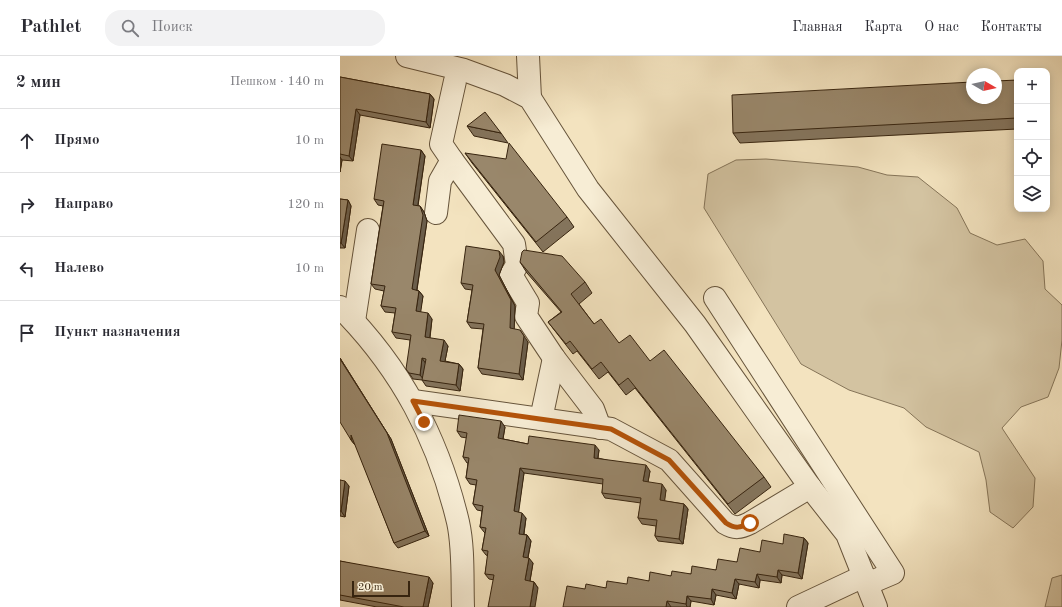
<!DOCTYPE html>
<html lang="ru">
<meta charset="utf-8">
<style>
:root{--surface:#fff;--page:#f2f2f3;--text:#2b2b33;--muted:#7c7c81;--line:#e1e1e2}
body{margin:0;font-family:"Old Standard TT",serif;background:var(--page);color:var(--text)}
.controls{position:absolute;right:12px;top:12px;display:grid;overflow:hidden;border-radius:8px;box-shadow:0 2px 10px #0003}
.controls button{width:36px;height:36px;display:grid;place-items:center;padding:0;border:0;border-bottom:1px solid var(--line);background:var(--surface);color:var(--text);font:20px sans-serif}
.compass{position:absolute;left:626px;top:12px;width:36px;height:36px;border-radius:50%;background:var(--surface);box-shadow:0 2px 10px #0003;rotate:99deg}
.scale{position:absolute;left:12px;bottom:10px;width:58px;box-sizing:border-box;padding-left:4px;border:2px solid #37240f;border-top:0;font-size:11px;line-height:14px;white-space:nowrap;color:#37240f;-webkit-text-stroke:3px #f7edd5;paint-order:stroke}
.stop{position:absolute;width:12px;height:12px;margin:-9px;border:3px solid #b45309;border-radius:50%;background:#fff}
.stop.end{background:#b45309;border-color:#fff;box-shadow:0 1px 4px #0008}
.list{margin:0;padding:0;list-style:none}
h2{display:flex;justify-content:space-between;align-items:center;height:52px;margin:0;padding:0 16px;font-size:17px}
h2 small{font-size:13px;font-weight:400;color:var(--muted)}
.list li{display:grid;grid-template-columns:26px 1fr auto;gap:12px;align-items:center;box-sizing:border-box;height:64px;padding:0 16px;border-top:1px solid var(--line)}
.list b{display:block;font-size:15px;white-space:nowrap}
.list em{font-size:13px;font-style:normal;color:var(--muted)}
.icon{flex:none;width:22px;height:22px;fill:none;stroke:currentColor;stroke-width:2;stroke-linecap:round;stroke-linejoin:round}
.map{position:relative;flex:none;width:722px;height:551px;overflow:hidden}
header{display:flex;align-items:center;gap:24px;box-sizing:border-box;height:56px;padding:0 20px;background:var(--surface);border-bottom:1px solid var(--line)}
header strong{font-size:19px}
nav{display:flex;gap:22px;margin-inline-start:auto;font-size:14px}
.search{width:280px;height:36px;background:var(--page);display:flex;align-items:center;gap:10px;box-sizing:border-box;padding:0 14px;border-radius:16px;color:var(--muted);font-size:15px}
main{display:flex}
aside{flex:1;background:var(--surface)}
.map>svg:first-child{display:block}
.green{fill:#d3c3a1;stroke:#857458}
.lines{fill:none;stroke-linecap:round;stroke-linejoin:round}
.minor-casing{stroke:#66543b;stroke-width:24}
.minor{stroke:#f7edd5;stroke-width:22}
.wall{fill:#84745c;stroke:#37240f}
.shaded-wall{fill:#6b5e4b;stroke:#37240f}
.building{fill:#99876b;stroke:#37240f}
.route{stroke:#b45309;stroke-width:5}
</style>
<header>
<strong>Pathlet</strong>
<div class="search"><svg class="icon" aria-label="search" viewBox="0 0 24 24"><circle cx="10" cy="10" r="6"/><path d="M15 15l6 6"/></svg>Поиск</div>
<nav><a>Главная</a><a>Карта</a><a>О нас</a><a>Контакты</a></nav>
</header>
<main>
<aside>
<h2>2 мин<small>Пешком · 140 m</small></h2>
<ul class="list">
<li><svg class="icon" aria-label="ahead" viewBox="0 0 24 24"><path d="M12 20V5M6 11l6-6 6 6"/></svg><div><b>Прямо</b></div><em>10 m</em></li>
<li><svg class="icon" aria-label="right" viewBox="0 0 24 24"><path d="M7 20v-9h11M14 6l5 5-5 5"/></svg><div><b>Направо</b></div><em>120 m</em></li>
<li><svg class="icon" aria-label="left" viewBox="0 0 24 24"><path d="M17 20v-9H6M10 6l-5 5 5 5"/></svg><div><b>Налево</b></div><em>10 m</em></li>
<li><svg class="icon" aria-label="arrive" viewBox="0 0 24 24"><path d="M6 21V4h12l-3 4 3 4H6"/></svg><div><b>Пункт назначения</b></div></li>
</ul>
</aside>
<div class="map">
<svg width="722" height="551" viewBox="0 0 722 551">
<rect width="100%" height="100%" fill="#f3e3bf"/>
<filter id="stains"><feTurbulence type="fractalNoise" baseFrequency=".005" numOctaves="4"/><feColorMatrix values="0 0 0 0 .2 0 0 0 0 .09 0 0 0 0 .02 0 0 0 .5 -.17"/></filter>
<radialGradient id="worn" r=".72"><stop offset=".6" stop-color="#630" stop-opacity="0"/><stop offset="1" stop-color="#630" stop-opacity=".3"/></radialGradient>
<!-- green -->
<g class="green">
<path d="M426,103L518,111L547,119L578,121L617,152L630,177L657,189L685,183L703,205L705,233L722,249V284L719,312L708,341L681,351L662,372L695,422L693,451L673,472L650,456L646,424L639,396L586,371L564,352L509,334L461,308L364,152L368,118L396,104Z"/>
<path d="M722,519V551H705L712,522Z"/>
</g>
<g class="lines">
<defs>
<g id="minor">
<path d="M67,0L124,14L165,29L190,42L248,133L355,268L470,431L507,478L536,551"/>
<path d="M188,0L190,42"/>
<path d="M112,104L101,88L115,25"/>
<path d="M96,157L100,125L112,104L174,188L177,209L171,219L188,247L186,260L214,302L253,353L260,372"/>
<path d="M375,242L553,517L527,528"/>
<path d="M0,251C61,312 98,382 118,466C124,493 122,524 123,551"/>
<path d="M14,265L28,174"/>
<path d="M73,345L271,373L329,404L385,467C395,473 400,472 410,467L470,431"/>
<path d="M201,363L214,302"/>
<path d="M458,551L524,520"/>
</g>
</defs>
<!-- minor casing -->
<use href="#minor" class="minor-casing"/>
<!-- minor -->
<use href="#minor" class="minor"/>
</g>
<!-- wall -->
<g class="wall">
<path d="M0,21L90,38L94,43L90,72L20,59L13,105L2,104L0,116Z"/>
<path d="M677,24V73L400,87L393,77Z"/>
<path d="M127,70L161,77L168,87L134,80Z"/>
<path d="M81,94L85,100L78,150H80L84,156L87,165L77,234L79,235L83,240L80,256L92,263L90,282L108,290L105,305L119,308L123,313L120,335L86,330L82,324L73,323L69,317L70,284L56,282L52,276L55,257L45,256L41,250L44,235L35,233L31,228L43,150L38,149L34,143Z"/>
<path d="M125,97L227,161L234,171L203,196L132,107Z"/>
<path d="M0,143L8,144L11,150L5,192H0Z"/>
<path d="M163,200L164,206L159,219L175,250L174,273L188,286L183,324L142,318L138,312L143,273L131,272L127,266L132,234L125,233L121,227Z"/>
<path d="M180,206L245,226L252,237L239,248L254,268L279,287L310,305L424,421L431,431L395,458L295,332L286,339L268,316L259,323L237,295L233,298L208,266L221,256L187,217Z"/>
<path d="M0,302L51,383L89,480L58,492L54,487L15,387V389L11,384Z"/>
<path d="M165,371L163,383L188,388L259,394L258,402L310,415L308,426L326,434L324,445L344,448L348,453L343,488L318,485L315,480L316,470L302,468L298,462L301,447L265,442L262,437L263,428L184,417L178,456L186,462L184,478L187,479L191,485L188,502L193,507L190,525L194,526L198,532L149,523L145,518L148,500L146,499L142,494L145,477L144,476L140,471L142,455L137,454L133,448L136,429L130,428L126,422L128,407H127L123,401L127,382L121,381L117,375Z"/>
<path d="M0,424L9,430L5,461L0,460Z"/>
<path d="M464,482L468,487L462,523L442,519L441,527L420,524L419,532L399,528L396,543L376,539L374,549L351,545L350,551H331L245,533L266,532L309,525L331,520L351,518L376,514L397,506L420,496L443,488Z"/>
<path d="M0,505L93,527L88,551H37L0,544Z"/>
</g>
<!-- shaded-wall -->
<g class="shaded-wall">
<path d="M90,38L94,43L90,72L86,66Z"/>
<path d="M16,53L20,59L13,105L9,100Z"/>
<path d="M81,94L85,100L77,155L73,149Z"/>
<path d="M0,101L2,104L0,116Z"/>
<path d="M8,144L11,150L5,192L1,187Z"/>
<path d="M80,150L84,156L87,165L76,239L72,233Z"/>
<path d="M159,195L163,200L164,206L159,219L175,250L174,278L170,272L155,214Z"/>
<path d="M79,235L83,240L80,261L76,255Z"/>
<path d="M88,257L92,263L89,287L85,281Z"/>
<path d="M180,274L188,286L183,324L179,318Z"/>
<path d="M104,284L108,290L104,310L100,305Z"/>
<path d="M0,302L51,383L89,480L85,475Z"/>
<path d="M82,302L86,308L84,324L80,319Z"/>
<path d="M119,308L123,313L120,335L116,329Z"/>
<path d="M161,365L165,371L162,388L158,382Z"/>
<path d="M11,379L15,384V389L11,384Z"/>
<path d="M255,389L259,394L257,407L254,402Z"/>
<path d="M306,409L310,415L307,431L303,425Z"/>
<path d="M180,412L184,417L178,461L174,455Z"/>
<path d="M5,425L9,430L5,461L1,455Z"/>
<path d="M322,428L326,434L324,450L320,444Z"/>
<path d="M344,448L348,453L343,488L339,483Z"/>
<path d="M182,457L186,462L183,483L179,478Z"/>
<path d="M187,479L191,485L187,506L183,501Z"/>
<path d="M464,482L468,487L462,523L458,517Z"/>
<path d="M189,502L193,507L189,530L185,524Z"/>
<path d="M438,514L442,519L441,527L437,521Z"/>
<path d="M417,518L420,524L419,532L415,526Z"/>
<path d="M89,521L93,527L88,551H83Z"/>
<path d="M395,523L399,528L396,543L392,537Z"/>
<path d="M194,526L198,532L195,551H190Z"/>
<path d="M372,533L376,539L374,549L371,543Z"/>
<path d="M347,540L351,545L350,551H347L346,548Z"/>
<path d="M327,545L331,551H326Z"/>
</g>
<!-- building -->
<g class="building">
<path d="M0,21L90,38L86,66L16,53L9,100L0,98Z"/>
<path d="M677,24V62L393,77L392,39L632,26V42H656V25Z"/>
<path d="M145,56L161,77L127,70Z"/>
<path d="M169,87L227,161L196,186L125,97L166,103Z"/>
<path d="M42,88L81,94L73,149L80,150L83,159L72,233L79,235L76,255L88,257L85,281L104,284L100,305L119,308L116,329L82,324L86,303L82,302L80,319L69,317L66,313L71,279L52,276L56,252L41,250L45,230L31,228L44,145L34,143Z"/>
<path d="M0,143L8,144L1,187H0Z"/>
<path d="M126,190L159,195L160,201L155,214L171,244L170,272L180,274L184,280L179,318L138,312L144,268L127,266L133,229L121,227Z"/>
<path d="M184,194L222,200L245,226L231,238L254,268L261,263L279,287L290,279L310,305L324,294L424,421L388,448L288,322L279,329L261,306L252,313L230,285L226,288L208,266L222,256L180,206L182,196Z"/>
<path d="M0,303L47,377L85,475L54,487L11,379V384L0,366Z"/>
<path d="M119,359L161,365L158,382L188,388L189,380L255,389L254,402L306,409L303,425L322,428L320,444L344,448L339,483L315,480L317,464L298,462L301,442L262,437L263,423L180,412L174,455L182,457L179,478L187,479L183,501L189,502L185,524L194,526L190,551H148L154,519L145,518L148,495L142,494L146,472L140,471L143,450L133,448L137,424L126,422L129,402L123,401L127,377L117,375Z"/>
<path d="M0,424L5,425L1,455H0Z"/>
<path d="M444,478L464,482L458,517L438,514L437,521L417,518L415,526L395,523L392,537L372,533L371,543L347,540L346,548L327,545L326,551H223L227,530L245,533L246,528L266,532L267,525L287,528L288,521L309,525L310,516L331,520L332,515L351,518L352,510L376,514L378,503L397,506L400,492L420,496L422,484L443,488Z"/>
<path d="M0,505L89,521L83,551H64L0,539Z"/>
</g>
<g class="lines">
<!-- route -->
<path class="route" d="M84,366L73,345L271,373L329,404L386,467C395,473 400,472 410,467"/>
</g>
<rect width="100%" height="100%" filter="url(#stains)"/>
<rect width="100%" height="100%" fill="url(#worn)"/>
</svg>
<div class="controls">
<button>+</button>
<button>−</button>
<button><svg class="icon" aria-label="locate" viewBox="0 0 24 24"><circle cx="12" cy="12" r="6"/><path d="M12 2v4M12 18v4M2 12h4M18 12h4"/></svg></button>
<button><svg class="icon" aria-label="layers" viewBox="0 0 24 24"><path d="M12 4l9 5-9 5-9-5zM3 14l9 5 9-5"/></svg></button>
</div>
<svg class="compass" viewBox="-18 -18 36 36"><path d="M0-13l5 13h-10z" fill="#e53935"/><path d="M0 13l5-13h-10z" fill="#7c7c81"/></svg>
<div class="scale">20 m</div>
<div class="stop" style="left:410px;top:467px"></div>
<div class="stop end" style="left:84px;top:366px"></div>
</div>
</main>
